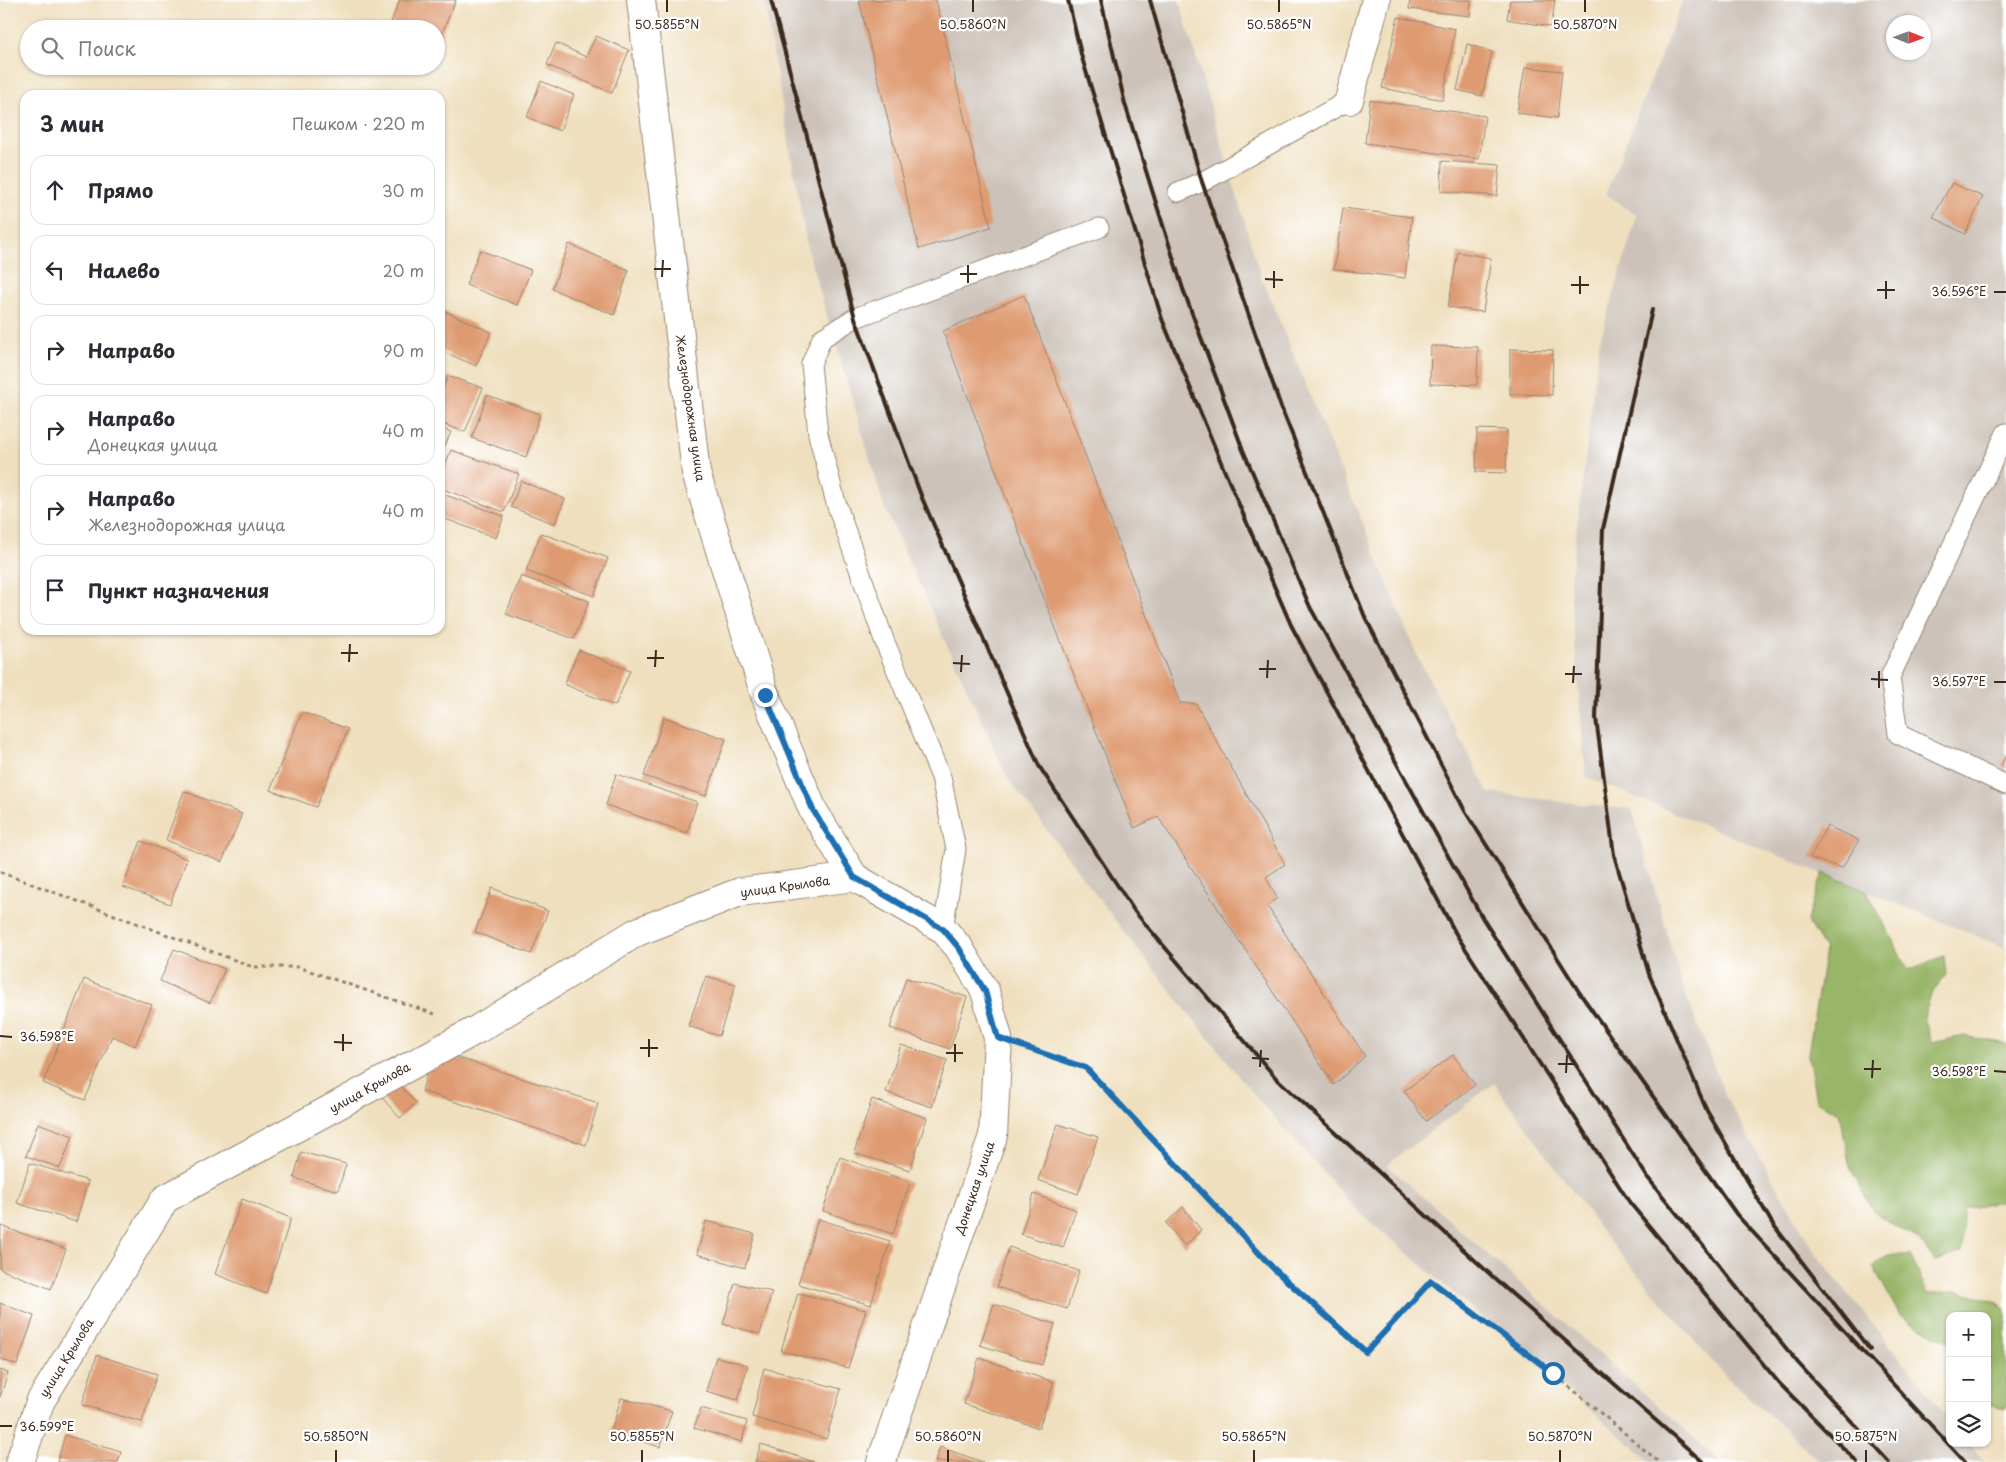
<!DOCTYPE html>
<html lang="ru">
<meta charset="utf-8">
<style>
:root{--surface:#fff;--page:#f2f2f3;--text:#2b2b33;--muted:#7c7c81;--line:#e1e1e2}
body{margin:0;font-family:"Playpen Sans",sans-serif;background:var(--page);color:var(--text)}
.controls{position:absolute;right:15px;bottom:15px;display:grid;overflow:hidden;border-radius:10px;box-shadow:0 1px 4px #0004}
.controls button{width:45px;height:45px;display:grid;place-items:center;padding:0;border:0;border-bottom:1px solid var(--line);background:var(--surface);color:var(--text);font:25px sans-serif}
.compass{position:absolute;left:1886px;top:15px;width:45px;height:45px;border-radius:50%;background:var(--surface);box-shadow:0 1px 4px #0004;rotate:91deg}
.stop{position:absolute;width:15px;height:15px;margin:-11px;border:4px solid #1f6fb2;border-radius:50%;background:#fff}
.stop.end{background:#1f6fb2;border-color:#fff;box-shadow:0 1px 5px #0008}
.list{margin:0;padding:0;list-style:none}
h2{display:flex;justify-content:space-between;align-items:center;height:65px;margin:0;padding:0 20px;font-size:21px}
h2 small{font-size:16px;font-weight:400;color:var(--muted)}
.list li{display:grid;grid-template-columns:32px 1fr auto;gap:15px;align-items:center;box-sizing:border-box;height:70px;margin:0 10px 10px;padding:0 10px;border:1px solid var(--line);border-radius:15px}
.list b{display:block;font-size:19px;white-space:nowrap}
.list p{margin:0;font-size:16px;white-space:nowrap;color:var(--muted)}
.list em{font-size:16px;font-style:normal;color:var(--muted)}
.icon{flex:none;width:28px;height:28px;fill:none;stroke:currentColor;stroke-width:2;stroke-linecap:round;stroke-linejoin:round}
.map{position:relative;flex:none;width:2006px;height:1462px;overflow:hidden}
.search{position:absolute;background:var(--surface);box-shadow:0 1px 4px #0004;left:20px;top:20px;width:425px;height:55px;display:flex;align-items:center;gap:12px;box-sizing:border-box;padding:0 18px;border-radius:28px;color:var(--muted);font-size:19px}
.panel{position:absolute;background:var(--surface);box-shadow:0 1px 4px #0004;left:20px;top:90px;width:425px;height:545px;border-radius:15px}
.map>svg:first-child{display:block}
.industrial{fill:#ccc2b9;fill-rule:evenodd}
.forest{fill:#98b568;stroke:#6a7043}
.building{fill:#de9a70}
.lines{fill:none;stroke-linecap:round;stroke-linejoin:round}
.lane-casing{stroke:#95846e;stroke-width:21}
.street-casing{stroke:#95846e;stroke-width:30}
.path{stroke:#95846e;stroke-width:3;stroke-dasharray:4 4;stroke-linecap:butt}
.lane{stroke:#fff;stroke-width:19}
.street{stroke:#fff;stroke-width:28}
.rail{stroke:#3b2a1e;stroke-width:4}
.route{stroke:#1f6fb2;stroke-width:6}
.ticks{fill:none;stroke:#3b2a1e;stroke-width:2}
.labels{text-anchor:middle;stroke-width:4.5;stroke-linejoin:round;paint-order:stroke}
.street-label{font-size:12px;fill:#3b2a1e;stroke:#fff}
.ticks-label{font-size:12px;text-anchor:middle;fill:#3b2a1e;stroke:#fff;stroke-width:4.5;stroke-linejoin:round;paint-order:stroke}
</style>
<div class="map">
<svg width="2006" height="1462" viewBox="0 0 2006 1462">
<rect width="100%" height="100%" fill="#fff"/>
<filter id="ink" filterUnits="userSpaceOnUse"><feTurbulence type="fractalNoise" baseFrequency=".02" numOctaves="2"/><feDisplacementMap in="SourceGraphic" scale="10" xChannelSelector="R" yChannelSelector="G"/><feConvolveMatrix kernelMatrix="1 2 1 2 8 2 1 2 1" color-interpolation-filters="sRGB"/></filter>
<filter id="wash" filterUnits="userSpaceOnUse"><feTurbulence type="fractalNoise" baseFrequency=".0096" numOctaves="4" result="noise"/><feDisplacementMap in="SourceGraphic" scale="20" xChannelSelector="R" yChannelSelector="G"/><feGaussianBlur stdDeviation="1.12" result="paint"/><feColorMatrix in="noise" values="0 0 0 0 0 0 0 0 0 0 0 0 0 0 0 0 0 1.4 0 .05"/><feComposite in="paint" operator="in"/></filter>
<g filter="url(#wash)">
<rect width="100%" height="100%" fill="#efdfbe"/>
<!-- industrial -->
<g class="industrial">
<path d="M764,0H1179L1260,274L1418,658L1488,792L1587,805L1632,809L1681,982L1726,1098L1815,1253L1950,1420V1443H1969L1984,1462H1821L1725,1376L1605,1236L1494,1083L1387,1165L1721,1462H1651L1355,1208L1256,1097L1134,945L1007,777L885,509L808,252Z"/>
<path d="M1683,0H2006V948L1586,777L1570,584L1599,344L1637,215L1606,194ZM1894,22H1924V52H1894Z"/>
</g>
<!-- forest -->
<g class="forest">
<path d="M1823,873L1867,891L1908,970L1944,956L1946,975L1932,992L1924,1017L1932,1043L1964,1036L2006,1044V1201L1963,1208L1962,1252L1935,1261L1919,1239L1902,1230L1873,1211L1850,1167L1839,1112L1816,1101L1808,1054L1825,950L1807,921Z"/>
<path d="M1888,1255H1910L1928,1294L1956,1290L1995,1301L2006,1308V1409L1987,1403V1316H1950V1344L1947,1341L1900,1316L1873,1266Z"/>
</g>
<g id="blocks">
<!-- building -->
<g class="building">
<path d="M400,0H456L436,47V29H405L391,22Z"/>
<path d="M859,0H936L991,227L919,249Z"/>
<path d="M1410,0H1471L1470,16L1409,9Z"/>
<path d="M1510,0H1555L1551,27L1507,19Z"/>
<path d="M1398,17L1455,29L1443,100L1382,88Z"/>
<path d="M596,36L629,50L612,93L547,65L556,43L586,57Z"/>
<path d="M1467,44L1492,52L1482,96L1457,90Z"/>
<path d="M1525,67L1562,71L1557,118L1517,113Z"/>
<path d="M541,81L574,95L560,131L527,117Z"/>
<path d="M1370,100L1485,116L1479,159L1365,143Z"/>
<path d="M1442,161L1500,165L1497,196L1441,191Z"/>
<path d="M1952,183L1983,197L1965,234L1933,217Z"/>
<path d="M1343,208L1412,217L1405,278L1334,269Z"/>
<path d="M569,244L629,270L614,315L552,289Z"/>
<path d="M480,250L531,270L517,305L466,285Z"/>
<path d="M1458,252L1491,258L1483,312L1448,307Z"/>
<path d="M1024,295L1180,703L1196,704L1285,864L1266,877L1277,898L1267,906L1365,1056L1334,1085L1158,817L1134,828L1040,588L943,331Z"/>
<path d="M442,310L491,332L476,366L440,350V316Z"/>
<path d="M1431,346L1478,347L1477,385L1430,384Z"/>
<path d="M1510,349L1553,350L1552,395L1510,394Z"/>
<path d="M448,376L483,388L465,432L440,423V396Z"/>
<path d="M487,395L540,414L526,457L472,438Z"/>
<path d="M440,428L451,432L440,457Z"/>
<path d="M1477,429L1507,430L1506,473L1476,472Z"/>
<path d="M451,450L519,474L504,512L440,488V478Z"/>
<path d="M521,481L565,499L555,524L511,507Z"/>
<path d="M440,493L504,516L496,538L440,517Z"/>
<path d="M541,533L608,558L594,596L526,571Z"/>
<path d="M521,576L589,601L574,639L506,614Z"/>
<path d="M579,650L630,671L615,706L564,684Z"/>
<path d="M302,712L348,729L316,807L270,790Z"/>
<path d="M664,717L726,739L706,796L644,776Z"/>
<path d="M2006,755V768L2001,766Z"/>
<path d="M616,774L697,802L687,833L606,805Z"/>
<path d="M184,791L242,814L222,862L166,840Z"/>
<path d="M1827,826L1859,840L1842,868L1810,858Z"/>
<path d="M141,841L187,859L170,904L123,887Z"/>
<path d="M492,888L548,911L531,954L475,932Z"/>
<path d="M174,949L225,969L210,1003L160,981Z"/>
<path d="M706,976L736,984L719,1036L688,1026Z"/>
<path d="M906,978L967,997L950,1049L890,1028Z"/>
<path d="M84,979L152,1005L135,1046L112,1036L85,1100L43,1083Z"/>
<path d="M901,1045L947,1060L932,1107L886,1092Z"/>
<path d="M434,1050L598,1103L586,1145L422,1091Z"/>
<path d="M1453,1055L1475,1085L1426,1121L1404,1091Z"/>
<path d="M394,1079L416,1103L400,1118L377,1092Z"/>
<path d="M872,1099L927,1118L910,1170L854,1153Z"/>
<path d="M38,1123L73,1136L60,1168L26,1156Z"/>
<path d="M1058,1124L1098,1137L1078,1194L1038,1180Z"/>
<path d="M301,1152L346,1164L338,1191L294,1178Z"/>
<path d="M840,1157L910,1182L893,1234L823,1211Z"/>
<path d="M30,1163L88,1181L76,1222L17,1203Z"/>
<path d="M1034,1194L1076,1210L1063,1248L1021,1234Z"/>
<path d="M242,1199L291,1218L266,1294L215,1274Z"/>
<path d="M1183,1207L1201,1230L1185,1246L1166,1223Z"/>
<path d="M818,1219L890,1241L871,1305L798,1284Z"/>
<path d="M706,1221L755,1234L745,1268L697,1254Z"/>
<path d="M1,1226L66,1249L51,1289L0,1269Z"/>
<path d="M1009,1247L1079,1271L1067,1309L997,1287Z"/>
<path d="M735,1283L772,1292L760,1334L723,1324Z"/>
<path d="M798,1293L866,1310L848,1368L781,1351Z"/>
<path d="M0,1303L34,1316L17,1365L0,1359Z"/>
<path d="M994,1304L1055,1324L1042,1365L980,1345Z"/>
<path d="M97,1355L157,1374L142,1422L82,1405Z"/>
<path d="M716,1357L748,1365L738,1400L706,1391Z"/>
<path d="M979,1358L1054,1382L1039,1428L964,1404Z"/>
<path d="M764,1368L841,1389L826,1439L752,1417Z"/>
<path d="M0,1370L8,1373L0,1397Z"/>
<path d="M621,1398L672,1411L660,1447L611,1432Z"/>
<path d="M701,1408L747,1421L742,1442L694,1428Z"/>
<path d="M65,1435L121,1452L118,1462H57Z"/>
<path d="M761,1444L814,1462H755Z"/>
<path d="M940,1447L983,1462H935Z"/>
</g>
</g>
</g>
<g filter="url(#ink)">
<use href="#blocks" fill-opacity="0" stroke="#95846e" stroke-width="1"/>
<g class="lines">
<defs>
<g id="lane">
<path d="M1178,192L1202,182L1349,100"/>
<path d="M2006,433L1890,677L1898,734L2006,785"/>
<path d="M943,929L956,849L941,777L884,640L836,503L818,434L811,364L822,338L855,318L1099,228"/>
</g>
<g id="street">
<path d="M641,0L696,473L765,695L813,810L854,877L943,929L959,948L985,991L998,1038L993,1136L881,1462"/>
<path d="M1349,100L1376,0"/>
<path d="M20,1462L40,1402L165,1199L478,1029L637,932L740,892L854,877"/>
</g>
</defs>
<!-- lane casing -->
<use href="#lane" class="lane-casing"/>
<!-- street casing -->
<use href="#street" class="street-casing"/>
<!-- path -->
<g class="path">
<path d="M0,872L253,967H298L435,1014"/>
<path d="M1030,1049L1086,1068L1273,1269L1366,1352L1431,1281L1553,1373L1659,1462"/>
</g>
<!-- lane -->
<use href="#lane" class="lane"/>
<!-- street -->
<use href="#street" class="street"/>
<!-- rail -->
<g class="rail">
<path d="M771,0L855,318L922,498L1039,766L1135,912L1276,1078L1503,1286L1703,1462"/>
<path d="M1068,0L1082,58L1162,319L1225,472L1291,625L1456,934L1630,1203L1779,1383L1857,1462"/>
<path d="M1101,0L1125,104L1183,289L1243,450L1310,607L1483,919L1648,1178L1798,1363L1889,1462"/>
<path d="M1150,0L1202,182L1281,407L1365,617L1465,811L1579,992L1737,1215L1965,1462"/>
<path d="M1652,310L1603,529L1596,718L1614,855L1649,974L1707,1111L1772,1223L1870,1350"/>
</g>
</g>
</g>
<g class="lines" filter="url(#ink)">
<!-- route -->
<path class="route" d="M765,695L813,810L854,877L943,929L959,948L985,991L998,1038L1086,1068L1274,1269L1366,1352L1431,1281L1553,1373"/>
</g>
<!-- ticks -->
<path class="ticks" d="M667,12V0M973,12V0M1279,12V0M1585,12V0M654,269H671M960,274H977M662,277L663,260M1265,279L1283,280M968,283V265M1571,285H1589M1274,288V271M1877,290H1895M1994,292H2006M1580,294V276M1886,299V281M341,653H358M647,658H664M349,662L350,644M953,663L970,664M655,667L656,650M1259,669H1276M961,672L962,655M1565,674H1582M1267,678L1268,660M1871,679L1888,680M1994,682H2006M1573,683L1574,666M1879,688V671M0,1036L12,1037M334,1042L352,1043M640,1048H658M343,1051V1034M946,1053H963M649,1057V1039M1252,1058L1269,1059M955,1062V1044M1558,1064H1575M1260,1067L1261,1050M1864,1069H1881M1994,1071L2006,1072M1566,1073L1567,1055M1872,1078L1873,1060M0,1426H12M336,1462V1450M642,1462V1450M948,1462V1450M1254,1462V1450M1560,1462V1450M1866,1462V1450"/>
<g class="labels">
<!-- street labels -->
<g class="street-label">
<text transform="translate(690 408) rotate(82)" y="4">Железнодорожная улица</text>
<text transform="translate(785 887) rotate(-8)" y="4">улица Крылова</text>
<text transform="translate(370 1088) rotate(-29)" y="4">улица Крылова</text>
<text transform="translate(975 1188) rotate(-71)" y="4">Донецкая улица</text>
<text transform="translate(67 1358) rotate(-58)" y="4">улица Крылова</text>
</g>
</g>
<g class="ticks-label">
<text x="667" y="29">50.5855°N</text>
<text x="973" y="29">50.5860°N</text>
<text x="1279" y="29">50.5865°N</text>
<text x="1585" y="29">50.5870°N</text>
<text x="1959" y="296">36.596°E</text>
<text x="1959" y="686">36.597°E</text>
<text x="47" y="1041">36.598°E</text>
<text x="1959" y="1076">36.598°E</text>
<text x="47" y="1431">36.599°E</text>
<text x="336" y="1441">50.5850°N</text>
<text x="642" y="1441">50.5855°N</text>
<text x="948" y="1441">50.5860°N</text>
<text x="1254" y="1441">50.5865°N</text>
<text x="1560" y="1441">50.5870°N</text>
<text x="1866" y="1441">50.5875°N</text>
</g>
</svg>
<div class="controls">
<button>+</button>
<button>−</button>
<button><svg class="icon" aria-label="layers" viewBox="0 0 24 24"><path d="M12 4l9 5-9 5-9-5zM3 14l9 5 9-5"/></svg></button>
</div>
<svg class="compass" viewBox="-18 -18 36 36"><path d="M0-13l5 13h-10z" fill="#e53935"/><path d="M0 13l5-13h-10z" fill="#7c7c81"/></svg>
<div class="stop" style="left:1553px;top:1373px"></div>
<div class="stop end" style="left:765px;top:695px"></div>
<div class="search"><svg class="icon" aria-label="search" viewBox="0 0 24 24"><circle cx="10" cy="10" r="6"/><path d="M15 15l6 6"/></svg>Поиск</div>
<section class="panel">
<h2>3 мин<small>Пешком · 220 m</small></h2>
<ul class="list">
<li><svg class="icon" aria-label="ahead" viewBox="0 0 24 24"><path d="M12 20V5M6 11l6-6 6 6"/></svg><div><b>Прямо</b></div><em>30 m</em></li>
<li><svg class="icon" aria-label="left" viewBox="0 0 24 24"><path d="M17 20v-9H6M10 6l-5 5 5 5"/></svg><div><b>Налево</b></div><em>20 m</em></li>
<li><svg class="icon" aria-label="right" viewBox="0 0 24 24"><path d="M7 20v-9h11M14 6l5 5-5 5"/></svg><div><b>Направо</b></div><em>90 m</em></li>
<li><svg class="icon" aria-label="right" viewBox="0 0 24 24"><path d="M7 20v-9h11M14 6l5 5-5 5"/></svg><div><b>Направо</b><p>Донецкая улица</p></div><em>40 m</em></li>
<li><svg class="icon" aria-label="right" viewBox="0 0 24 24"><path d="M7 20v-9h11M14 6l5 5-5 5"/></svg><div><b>Направо</b><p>Железнодорожная улица</p></div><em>40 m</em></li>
<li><svg class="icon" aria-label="arrive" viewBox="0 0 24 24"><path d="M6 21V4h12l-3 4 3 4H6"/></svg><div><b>Пункт назначения</b></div></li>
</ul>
</section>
</div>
